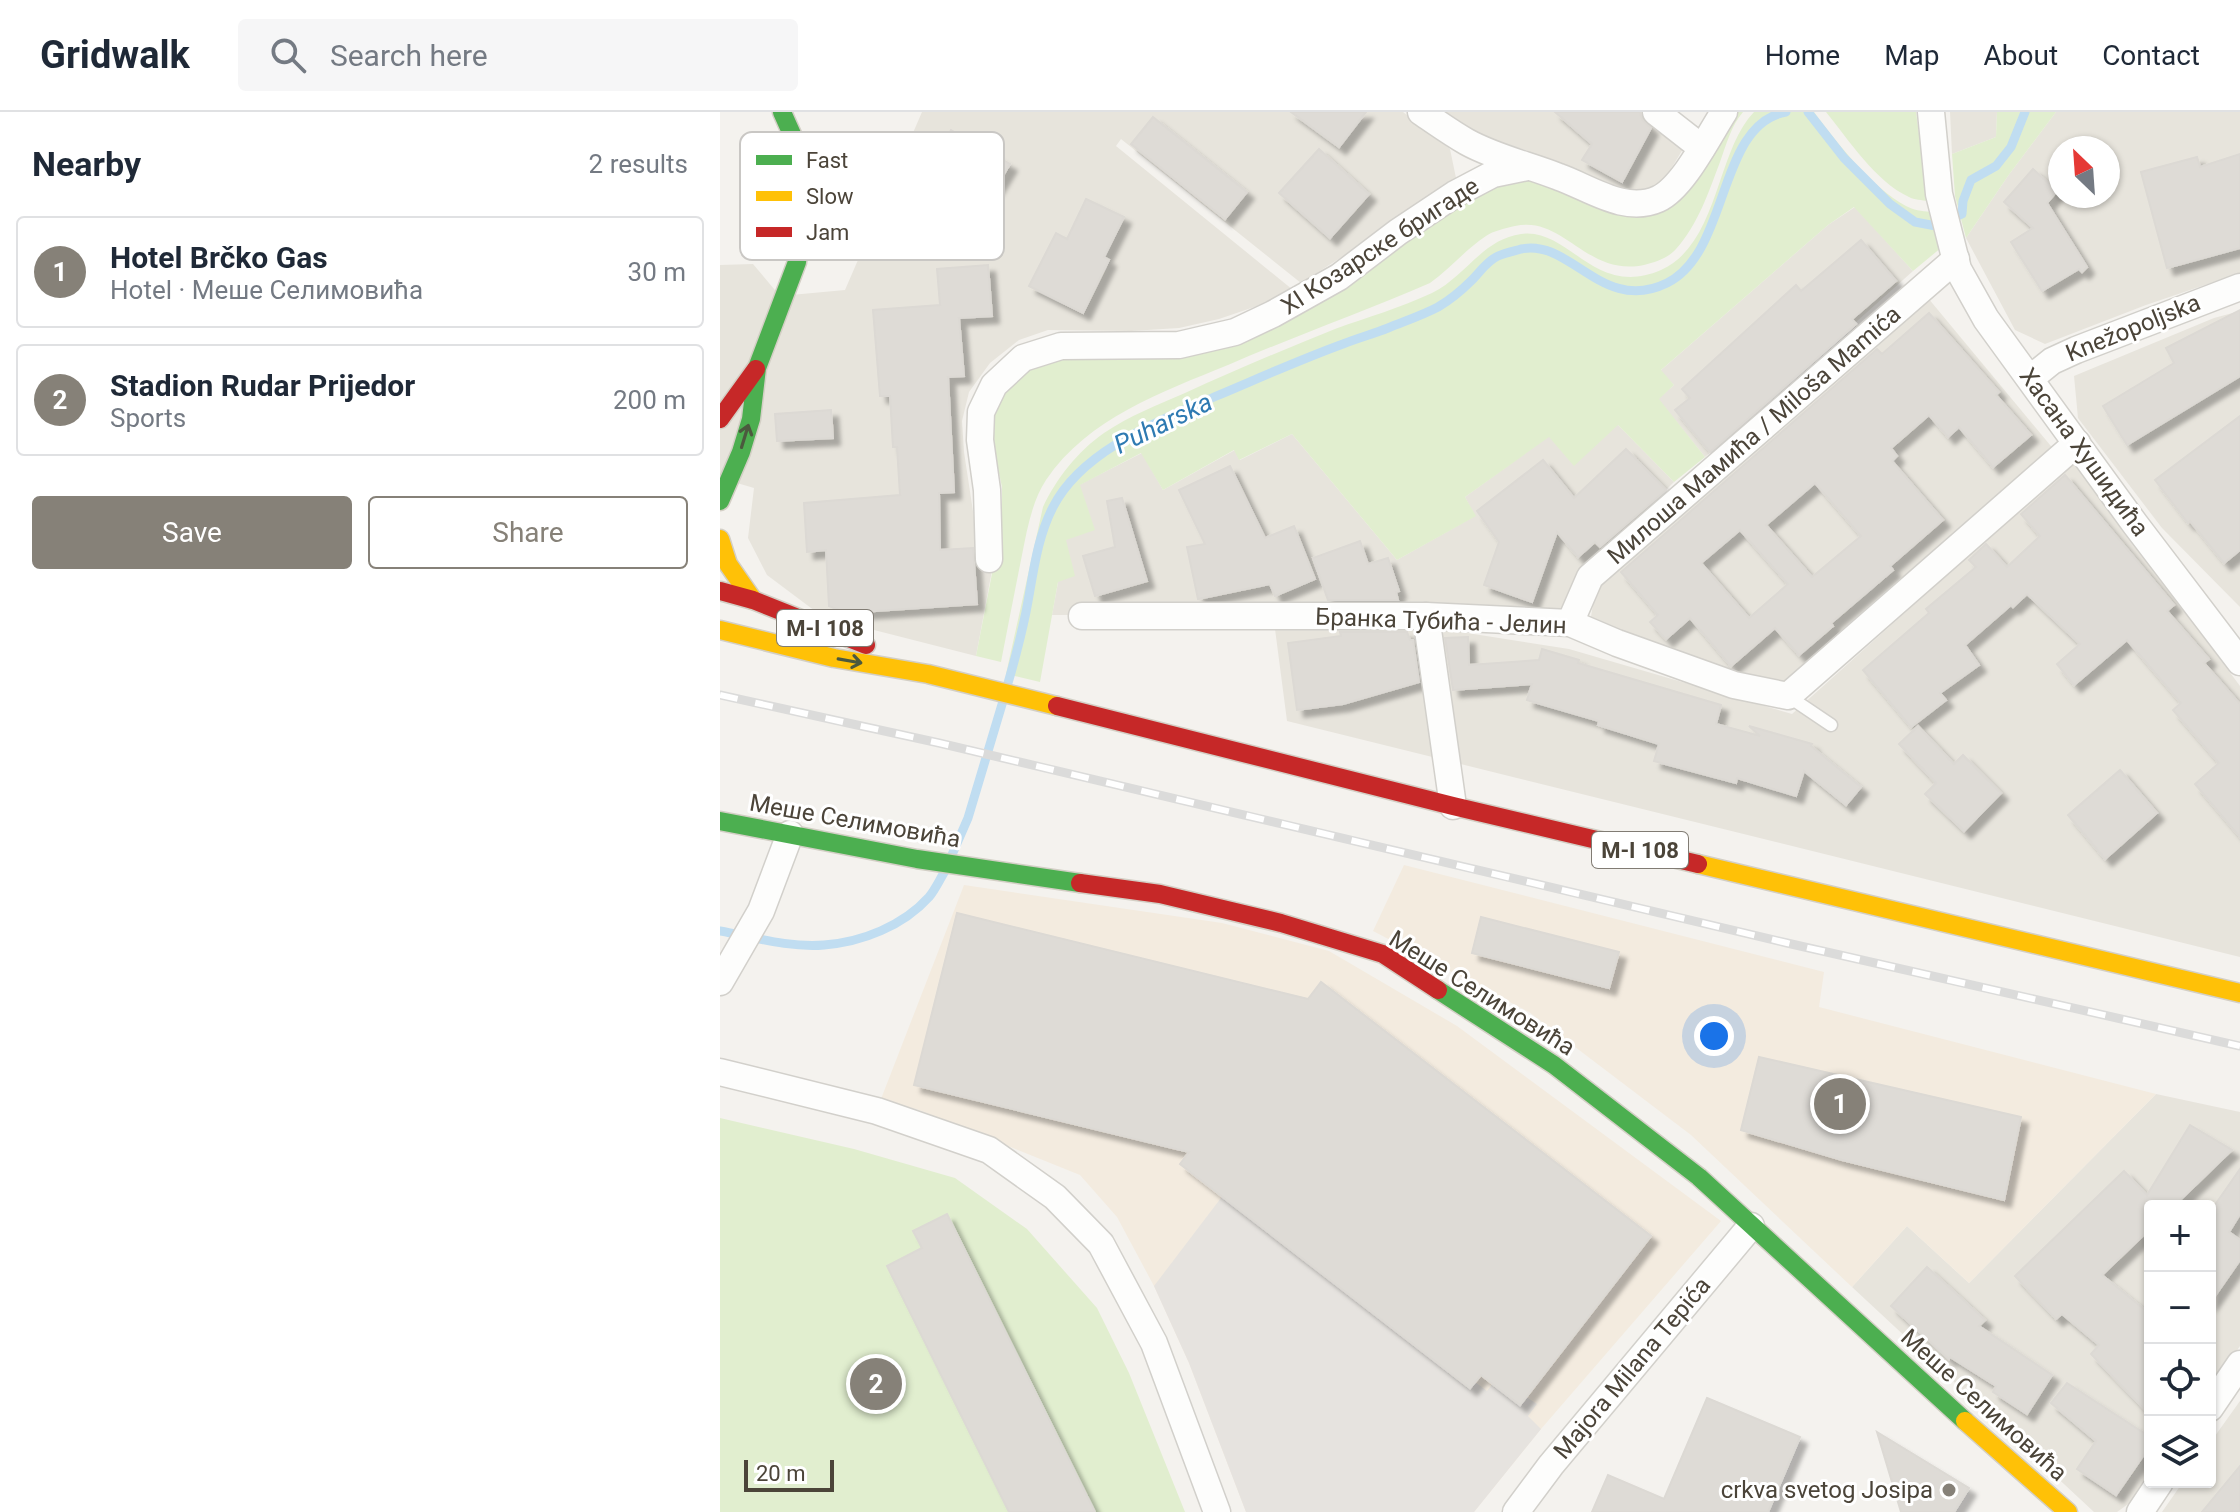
<!DOCTYPE html>
<meta charset="utf-8">
<style>
:root{--surface:#fff;--page:#f6f6f7;--text:#1f2937;--muted:#747a83;--line:#e0e1e3;--accent:#868178}
body{margin:0;font-family:Roboto,sans-serif;background:var(--page);color:var(--text)}
.controls{position:absolute;right:24px;bottom:24px;display:grid;overflow:hidden;border-radius:8px;box-shadow:0 2px 6px #0004}
.controls button{width:72px;height:72px;display:grid;place-items:center;padding:0;border:0;border-bottom:2px solid var(--line);background:var(--surface);color:var(--text);font:40px sans-serif}
.compass{position:absolute;left:1328px;top:24px;width:72px;height:72px;border-radius:50%;background:var(--surface);box-shadow:0 2px 6px #0004;rotate:335deg}
.scale{position:absolute;left:24px;bottom:20px;width:90px;box-sizing:border-box;padding-left:8px;border:4px solid #4b4439;border-top:0;font-size:22px;line-height:28px;white-space:nowrap;color:#4b4439;-webkit-text-stroke:6px #fff;paint-order:stroke}
.you{position:absolute;left:994px;top:924px;width:28px;height:28px;margin:-20px;border:6px solid #fff;border-radius:50%;background:#1a73e8;box-shadow:0 0 0 12px #1a73e833}
.badge{display:grid;place-items:center;width:52px;height:52px;border-radius:50%;background:var(--accent);color:#fff;font-size:26px;font-weight:700}
.pin{position:absolute;translate:-50% -50%;border:4px solid #fff;box-shadow:0 2px 8px #0006}
.list{margin:0;padding:0;list-style:none}
h2{display:flex;justify-content:space-between;align-items:center;height:104px;margin:0;padding:0 32px;font-size:34px}
h2 small{font-size:26px;font-weight:400;color:var(--muted)}
.list li{display:grid;grid-template-columns:52px 1fr auto;gap:24px;align-items:center;box-sizing:border-box;height:112px;margin:0 16px 16px;padding:0 16px;border:2px solid var(--line);border-radius:8px}
.list b{display:block;font-size:30px;white-space:nowrap}
.list p{margin:0;font-size:26px;white-space:nowrap;color:var(--muted)}
.list em{font-size:26px;font-style:normal;color:var(--muted)}
.actions{display:flex;gap:16px;padding:24px 32px}
.actions a{flex:1;padding:18px 0;border:2px solid var(--accent);border-radius:8px;text-align:center;font-size:28px;color:var(--accent)}
.actions .main{background:var(--accent);color:#fff}
.icon{flex:none;width:44px;height:44px;fill:none;stroke:currentColor;stroke-width:2;stroke-linecap:round;stroke-linejoin:round}
.map{position:relative;flex:none;width:1520px;height:1400px;overflow:hidden}
header{display:flex;align-items:center;gap:48px;box-sizing:border-box;height:112px;padding:0 40px;background:var(--surface);border-bottom:2px solid var(--line)}
header strong{font-size:38px}
nav{display:flex;gap:44px;margin-inline-start:auto;font-size:28px}
.search{width:560px;height:72px;background:var(--page);display:flex;align-items:center;gap:20px;box-sizing:border-box;padding:0 28px;border-radius:8px;color:var(--muted);font-size:30px}
main{display:flex}
aside{flex:1;background:var(--surface)}
.map>svg:first-child{display:block}
.residential{fill:#e7e4dc;fill-rule:evenodd}
.commercial{fill:#f3ebdf}
.green{fill:#e1eecf}
.parking{fill:#e6e3df}
.lines{fill:none;stroke-linecap:round;stroke-linejoin:round}
.stream{stroke:#c0ddf1;stroke-width:9}
.building{fill:#dedbd6;stroke:#dcd9d4;stroke-width:2;fill-rule:evenodd;filter:url(#shadow)}
.lane-casing{stroke:#d2d0cb;stroke-width:15}
.street-casing{stroke:#d2d0cb;stroke-width:29}
.fast-casing{stroke:#d3cfc5;stroke-width:21}
.slow-casing{stroke:#d3cfc5;stroke-width:21}
.jam-casing{stroke:#d3cfc5;stroke-width:21}
.lane{stroke:#fdfdfc;stroke-width:12}
.street{stroke:#fdfdfc;stroke-width:26}
.fast{stroke:#4caf50;stroke-width:18}
.slow{stroke:#ffc107;stroke-width:18}
.jam{stroke:#c62828;stroke-width:18}
.rail-casing{stroke:#dbdbda;stroke-width:9}
.rail{stroke:#fff;stroke-width:6;stroke-dasharray:18;stroke-linecap:butt}
.oneway{stroke:#4b593e}
.poi-dot{fill:#868178;stroke:#fff;stroke-width:3}
.labels{text-anchor:middle;stroke-width:6;stroke-linejoin:round;paint-order:stroke}
.shield{fill:#fff;stroke:#817c74;stroke-width:2}
.shield-label{font-size:22px;font-weight:bold;fill:#4b4439}
.street-label{font-size:24px;fill:#4b4439;stroke:#fff}
.poi-label{font-size:24px;fill:#4b4439;stroke:#fff;text-anchor:end}
.water-label{font-size:26px;font-style:italic;fill:#2e7ab2;stroke:#fff}
.key{fill:#fff;stroke:#c9c7c4;stroke-width:2}
.key-label{font-size:22px;fill:#4b4439}
</style>
<header>
<strong>Gridwalk</strong>
<div class="search"><svg class="icon" aria-label="search" viewBox="0 0 24 24"><circle cx="10" cy="10" r="6"/><path d="M15 15l6 6"/></svg>Search here</div>
<nav><a>Home</a><a>Map</a><a>About</a><a>Contact</a></nav>
</header>
<main>
<aside>
<h2>Nearby<small>2 results</small></h2>
<ul class="list">
<li><span class="badge">1</span><div><b>Hotel Brčko Gas</b><p>Hotel · Меше Селимовића</p></div><em>30 m</em></li>
<li><span class="badge">2</span><div><b>Stadion Rudar Prijedor</b><p>Sports</p></div><em>200 m</em></li>
</ul>
<div class="actions"><a class="main">Save</a><a>Share</a></div>
</aside>
<div class="map">
<svg width="1520" height="1400" viewBox="0 0 1520 1400">
<defs>
<filter id="shadow"><feDropShadow dx="7" dy="7" stdDeviation="2" flood-color="#0004"/></filter>
</defs>
<rect width="100%" height="100%" fill="#f4f2ee"/>
<!-- residential -->
<g class="residential">
<path d="M202,0H683L730,37L736,66L716,87L689,102L581,171L401,27L396,34L573,178L543,192L499,207L459,216L411,219L328,218L299,228L270,251L249,280L242,309L244,340L261,452L273,453L256,544L103,505L47,463L28,426L34,376L0,366V153L33,152L60,184L125,178Z"/>
<path d="M724,0H926L966,32L943,70L918,83L895,80L808,39L747,19Z"/>
<path d="M1230,0H1277L1276,25L1232,42Z"/>
<path d="M1336,0H1520V161L1426,193L1325,232L1295,218L1246,126L1288,64ZM1340,36H1388V84H1340Z"/>
<path d="M1135,95L1193,159L985,345L938,287L954,273L940,259L1108,113Z"/>
<path d="M1208,186L1335,339L1068,580L868,524L876,473Z"/>
<path d="M1520,199V495L1442,416L1358,306L1354,264L1494,206Z"/>
<path d="M898,313L954,370L857,466L846,518L674,502L332,503L346,427L359,373L422,341L443,378L515,338L520,348L572,322L677,448L755,404L745,385L829,324Z"/>
<path d="M1353,350L1520,574V845L567,609L555,517L690,512L849,537L1072,602Z"/>
<path d="M1436,982L1520,1000V1234L1490,1277V1094H1430V1363L1411,1390L1397,1400H1374L1132,1175L1187,1114L1249,1171Z"/>
<path d="M1520,1289V1400H1442L1463,1370H1490V1331Z"/>
</g>
<!-- commercial -->
<g class="commercial">
<path d="M684,753L1104,860L1099,895L1436,982L1249,1171L1187,1114L1132,1175L971,1023L809,900L653,819Z"/>
<path d="M244,773L502,811L609,839L737,914L1001,1109L821,1317L754,1400H526L469,1251L434,1174L397,1105L360,1063L199,998L161,987Z"/>
</g>
<!-- green -->
<g class="green">
<path d="M1004,0H1023C1011,14 1006,33 1000,50C989,79 978,113 956,137C948,146 936,150 924,153C866,165 844,103 795,114C786,116 773,119 766,124C746,137 730,157 710,171C643,200 575,224 508,253C442,280 368,306 326,368C312,389 307,418 302,443C295,478 288,514 281,550L256,544L282,410V375L271,325V305L290,257L414,229L510,216L739,86L813,63L927,93Z"/>
<path d="M1034,0H1094C1117,31 1152,76 1186,94C1193,98 1202,99 1210,100L1222,135L1193,159L1134,95L1108,113L941,258L954,273L939,287L985,345L954,370L898,313L854,354L829,325L745,385L756,404L677,448L572,322L519,348L514,338L443,378L421,341L360,373L375,418L346,428L355,464L338,470L320,570L286,562L323,395C336,367 358,339 384,321C409,304 437,293 465,281C515,258 565,237 615,217C648,205 680,196 712,181C745,165 763,127 801,122C849,115 874,187 941,158C999,132 996,39 1034,0Z"/>
<path d="M1106,0H1196L1208,89C1202,88 1194,88 1189,85C1156,70 1128,27 1106,0Z"/>
<path d="M1277,0H1336L1288,64L1246,126L1235,84L1232,42L1276,25Z"/>
<path d="M0,1006L134,1037L235,1066L307,1117L377,1196L409,1261L465,1400H0Z"/>
</g>
<!-- parking -->
<path class="parking" d="M504,1082L767,1279L777,1266L817,1292L808,1304L821,1317L754,1400H526L469,1251L434,1174Z"/>
<g class="lines">
<!-- stream -->
<g class="stream">
<path d="M1088,0L1124,46L1170,92L1195,110L1216,114L1242,102L1243,89L1251,68L1276,54L1291,35L1305,0"/>
<path d="M288,571C295,547 301,524 306,500C313,465 316,428 333,395C362,338 439,309 494,285C537,267 579,248 623,232C638,226 653,222 668,216C685,209 703,203 718,195C730,188 742,178 752,168C760,160 767,149 778,144C785,141 794,139 801,137C851,126 882,203 947,171C1010,140 997,12 1066,0"/>
<path d="M231,745L248,706L283,589"/>
<path d="M0,819C33,825 70,836 104,833C142,830 183,814 209,785C215,778 220,767 225,759"/>
</g>
</g>
<!-- building -->
<g class="building">
<path d="M571,0H646L619,35Z"/>
<path d="M835,0H920L922,7L931,16L902,70L862,48L872,32Z"/>
<path d="M433,5L527,80L505,107L411,32Z"/>
<path d="M231,18L290,52L275,77L241,57L213,116L169,96L193,46L210,54Z"/>
<path d="M599,37L649,82L610,126L559,81Z"/>
<path d="M1520,42V136L1447,156L1421,60L1477,45L1480,55Z"/>
<path d="M1313,57L1337,79L1327,91L1367,155L1362,160L1359,157L1322,179L1291,130L1313,116L1284,90Z"/>
<path d="M366,87L404,105L384,145L389,148L363,201L309,174L336,121L347,127Z"/>
<path d="M1141,128L1176,169L1132,207L1136,212L990,340L955,298L970,286L962,277L1076,173L1081,179Z"/>
<path d="M268,153L272,204L239,206L244,264L228,265L234,380L219,381L220,438L253,436L257,492L127,501L109,494L106,438L87,440L84,391L180,383L177,335H173L170,284H160L153,198L220,193L217,157Z"/>
<path d="M1520,198V264L1407,333L1383,294L1454,251L1446,236Z"/>
<path d="M1209,201L1279,280L1276,283L1311,323L1273,355L1239,315L1228,325L1209,303L1171,336L1177,344L1172,349L1223,408L1170,454L1173,458L1111,511L1113,514L1079,543L1055,516L1011,554L970,506L946,527L930,510L938,503L901,460L1157,237L1162,242ZM1095,371L1141,424L1092,465L1046,413ZM1020,418L1068,472L1029,506L981,451Z"/>
<path d="M111,298L113,326L57,329L55,302Z"/>
<path d="M1520,304V438L1504,451L1470,409L1468,411L1435,368Z"/>
<path d="M906,337L946,378L880,435L875,430L858,445L837,420L812,490L764,473L779,430L757,399L823,348L854,386Z"/>
<path d="M510,354L545,426L574,414L595,467L555,484L550,472L478,487L467,435L485,432L459,378Z"/>
<path d="M1345,363L1454,493L1447,499L1489,547L1484,551L1520,592V725L1475,672L1499,651L1453,598L1461,591L1407,528L1354,573L1337,552L1360,532L1307,482L1293,495L1291,493L1245,533L1259,553L1220,581L1226,588L1191,615L1143,558L1209,501L1206,497L1256,455L1249,448L1266,432L1287,455L1320,424L1301,402Z"/>
<path d="M402,386L427,469L375,484L363,444L395,435L387,389Z"/>
<path d="M640,429L648,452L668,446L679,479L676,480L678,488H608L593,446Z"/>
<path d="M620,520H687L690,528H693L699,570L623,592L577,598L568,531L621,524Z"/>
<path d="M748,525L749,553L819,548L822,537L859,548L858,551L1001,593L996,612L1040,624L1029,614L1092,632L1091,634L1141,675L1126,693L1084,659L1076,684L1017,666L1016,671L934,649L939,632L878,613L879,609L807,588L812,572L733,578L725,526Z"/>
<path d="M1198,614L1234,652L1243,643L1281,681L1244,719L1205,682L1216,671L1179,632Z"/>
<path d="M1400,658L1437,701L1385,747L1348,703Z"/>
<path d="M237,801L588,887L601,870L931,1124L800,1293L761,1263L750,1276L460,1052L469,1040L194,973Z"/>
<path d="M761,805L899,840L889,876L752,841Z"/>
<path d="M1039,945L1301,1005L1284,1088L1122,1048L1021,1018Z"/>
<path d="M1470,1013L1512,1038L1454,1094H1430V1117L1382,1163L1430,1202V1303L1371,1242L1379,1233L1342,1202L1336,1207L1295,1164L1404,1059L1427,1083Z"/>
<path d="M1520,1057V1102L1509,1120L1520,1128V1148L1490,1191V1100Z"/>
<path d="M227,1102L375,1400H289L167,1154L202,1136L193,1119Z"/>
<path d="M1207,1155L1265,1208L1259,1214L1332,1263L1307,1302L1273,1280L1276,1274L1230,1245L1229,1247L1171,1194Z"/>
<path d="M1347,1271L1430,1325V1334L1396,1383L1357,1357L1376,1329L1331,1291Z"/>
<path d="M987,1286L1080,1325L1048,1400H872L888,1363L944,1387Z"/>
<path d="M1157,1320L1249,1376L1234,1400H1181Z"/>
<path d="M1520,1354V1400H1482Z"/>
</g>
<g class="lines">
<defs>
<path id="lane" d="M1068,584L1111,613"/>
<g id="street">
<path d="M701,0C716,10 731,21 747,30C776,46 809,53 839,65C870,76 905,102 938,87C963,76 989,23 1004,0"/>
<path d="M936,0L982,36"/>
<path d="M1211,0L1219,82L1238,157L1266,207L1415,412L1520,550"/>
<path d="M1311,266L1332,249L1356,238L1520,175"/>
<path d="M269,447L267,378L260,328L261,300L274,273L303,246L341,234L459,233L515,220L553,202L619,165L678,120L735,82L773,62L807,55"/>
<path d="M362,504H706L850,511L897,531L1014,573L1068,584L1357,331"/>
<path d="M706,504L733,694"/>
<path d="M850,511L870,465L1236,147"/>
<path d="M0,870L41,799L70,722"/>
<path d="M0,960L157,999L269,1038L335,1085L381,1132L434,1231L497,1400"/>
<path d="M1490,1296L1520,1252"/>
<path d="M796,1400L831,1353L1031,1114"/>
<path d="M1420,1400L1440,1370"/>
</g>
<g id="fast">
<path d="M0,389L21,340L31,307L37,256L77,150L85,91L83,47L62,0"/>
<path d="M0,709L197,747L360,771"/>
<path d="M718,878L834,953L979,1065L1245,1309"/>
</g>
<g id="slow">
<path d="M0,427L8,452L33,488"/>
<path d="M0,518L114,546L208,562L337,594"/>
<path d="M978,752L1520,881"/>
<path d="M1245,1309L1348,1400"/>
</g>
<g id="jam">
<path d="M0,307L36,257"/>
<path d="M0,479L33,488L146,533"/>
<path d="M337,594L733,694L978,752"/>
<path d="M360,771L440,782L561,811L663,842L718,878"/>
</g>
</defs>
<!-- lane casing -->
<use href="#lane" class="lane-casing"/>
<!-- street casing -->
<use href="#street" class="street-casing"/>
<!-- fast casing -->
<use href="#fast" class="fast-casing"/>
<!-- slow casing -->
<use href="#slow" class="slow-casing"/>
<!-- jam casing -->
<use href="#jam" class="jam-casing"/>
<!-- lane -->
<use href="#lane" class="lane"/>
<!-- street -->
<use href="#street" class="street"/>
<!-- fast -->
<use href="#fast" class="fast"/>
<!-- slow -->
<use href="#slow" class="slow"/>
<!-- jam -->
<use href="#jam" class="jam"/>
<defs>
<path id="rail" d="M0,583L219,631L1067,831L1520,934"/>
</defs>
<!-- rail casing -->
<use href="#rail" class="rail-casing"/>
<!-- rail -->
<use href="#rail" class="rail"/>
</g>
<!-- one-way arrows -->
<defs><path id="oneway-shaft" d="M-6 0H5M1.5-3L5.5 0L1.5 3" fill="none" stroke-width="1.6" stroke-linecap="round" stroke-linejoin="round" transform="scale(2)"/></defs>
<g class="oneway">
<use href="#oneway-shaft" transform="translate(25 324) rotate(-73)"/>
<use href="#oneway-shaft" transform="translate(130 549) rotate(10)"/>
</g>
<!-- markers -->
<circle class="poi-dot" cx="1229" cy="1378" r="8"/>
<g class="labels">
<!-- shield labels -->
<g class="shield">
<rect x="57" y="498" width="96" height="36" rx="6"/>
<rect x="872" y="720" width="96" height="36" rx="6"/>
</g>
<g class="shield-label">
<text x="105" y="524">M-I 108</text>
<text x="920" y="746">M-I 108</text>
</g>
<!-- street labels -->
<g class="street-label">
<text transform="translate(660 134) rotate(-33)" y="8">XI Козарске бригаде</text>
<text transform="translate(1413 216) rotate(-22)" y="8">Knežopoljska</text>
<text transform="translate(1034 323) rotate(-41)" y="8">Милоша Мамића / Miloša Mamića</text>
<text transform="translate(1364 340) rotate(54)" y="8">Хасана Хушидића</text>
<text transform="translate(721 509) rotate(2)" y="8">Бранка Тубића - Јелин</text>
<text transform="translate(135 709) rotate(10)" y="8">Меше Селимовића</text>
<text transform="translate(762 881) rotate(32)" y="8">Меше Селимовића</text>
<text transform="translate(912 1256) rotate(-50)" y="8">Majora Milana Tepića</text>
<text transform="translate(1264 1293) rotate(42)" y="8">Меше Селимовића</text>
</g>
<!-- poi labels -->
<g class="poi-label">
<text x="1213" y="1386">crkva svetog Josipa</text>
</g>
<!-- water labels -->
<g class="water-label">
<text transform="translate(443 311) rotate(-26)" y="9">Puharska</text>
</g>
</g>
<!-- legend -->
<rect x="20" y="20" width="264" height="128" rx="12" class="key"/>
<rect x="36" y="43" width="36" height="10" fill="#4caf50"/>
<rect x="36" y="79" width="36" height="10" fill="#ffc107"/>
<rect x="36" y="115" width="36" height="10" fill="#c62828"/>
<g class="key-label">
<text x="86" y="56">Fast</text>
<text x="86" y="92">Slow</text>
<text x="86" y="128">Jam</text>
</g>
</svg>
<div class="controls">
<button>+</button>
<button>−</button>
<button><svg class="icon" aria-label="locate" viewBox="0 0 24 24"><circle cx="12" cy="12" r="6"/><path d="M12 2v4M12 18v4M2 12h4M18 12h4"/></svg></button>
<button><svg class="icon" aria-label="layers" viewBox="0 0 24 24"><path d="M12 4l9 5-9 5-9-5zM3 14l9 5 9-5"/></svg></button>
</div>
<svg class="compass" viewBox="-18 -18 36 36"><path d="M0-13l5 13h-10z" fill="#e53935"/><path d="M0 13l5-13h-10z" fill="#747a83"/></svg>
<div class="scale">20 m</div>
<div class="you"></div>
<div class="pin badge" style="left:1120px;top:992px">1</div>
<div class="pin badge" style="left:156px;top:1272px">2</div>
</div>
</main>
